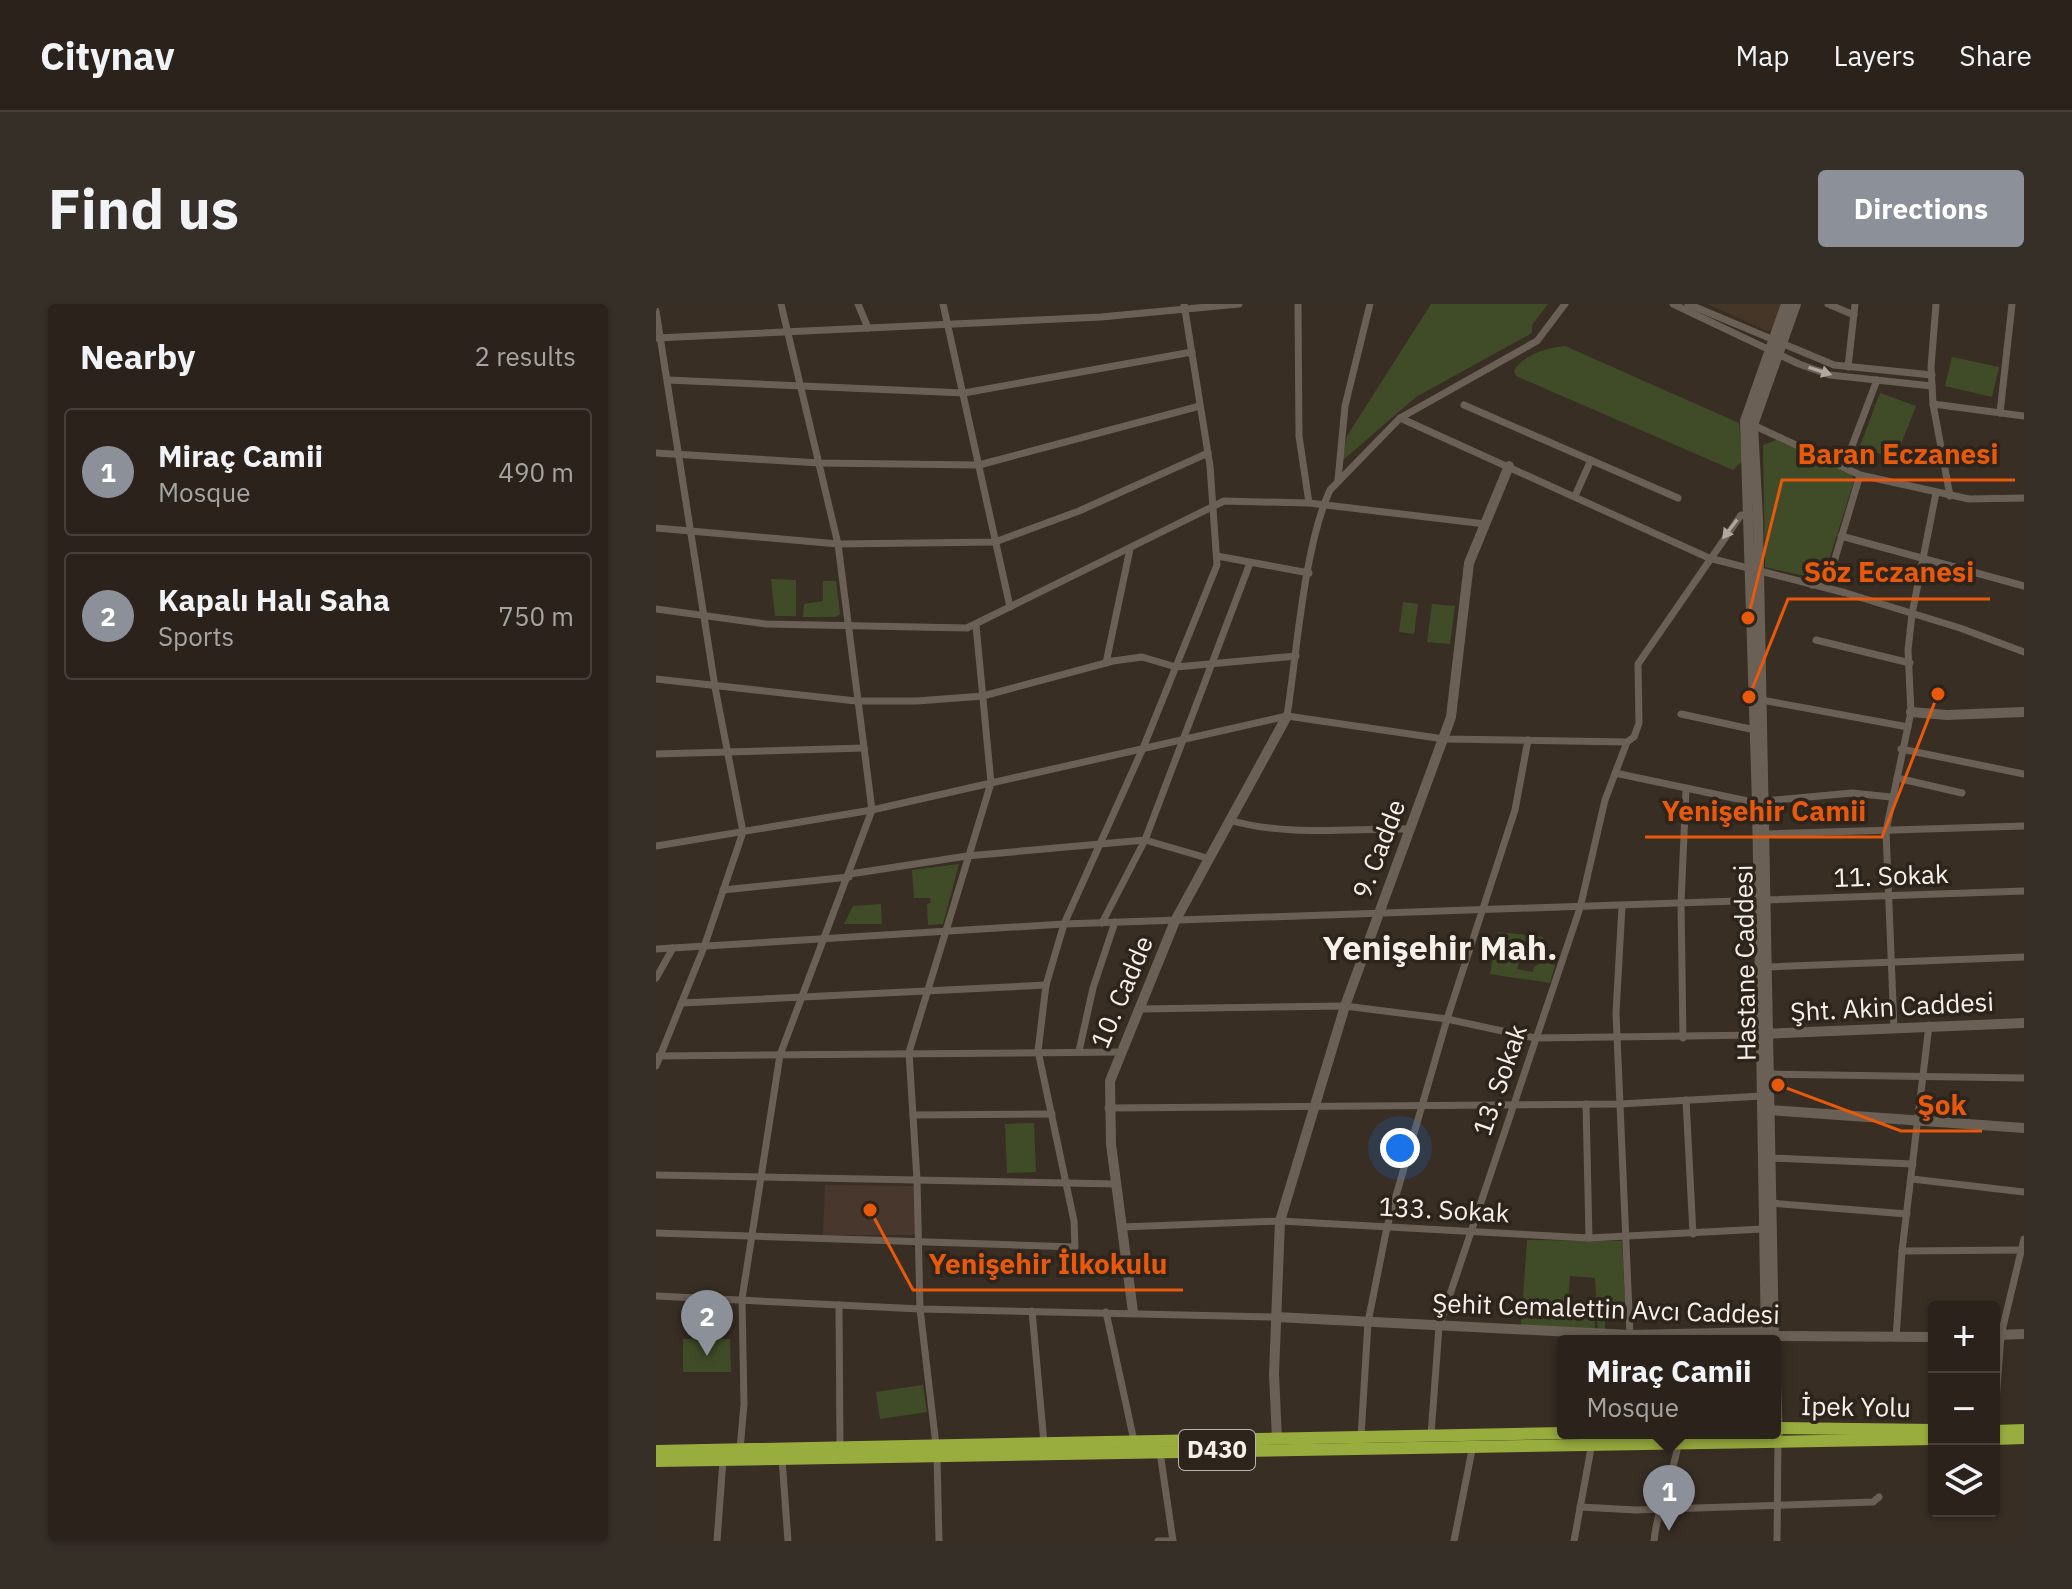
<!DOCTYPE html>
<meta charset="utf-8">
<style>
:root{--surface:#2a221b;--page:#362f28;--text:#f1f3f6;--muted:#a5a4a3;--line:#463f3a;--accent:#8c9099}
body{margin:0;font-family:"IBM Plex Sans",sans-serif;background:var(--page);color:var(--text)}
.controls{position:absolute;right:24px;bottom:24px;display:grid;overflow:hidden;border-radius:8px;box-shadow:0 2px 6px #0004}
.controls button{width:72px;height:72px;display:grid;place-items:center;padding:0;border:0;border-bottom:2px solid var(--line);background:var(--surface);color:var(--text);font:40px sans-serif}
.you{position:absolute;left:744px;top:844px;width:28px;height:28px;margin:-20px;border:6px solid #fff;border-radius:50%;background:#1a73e8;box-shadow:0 0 0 12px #1a73e833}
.badge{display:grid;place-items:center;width:52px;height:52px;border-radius:50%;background:var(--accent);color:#fff;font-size:26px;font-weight:700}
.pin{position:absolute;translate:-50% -66px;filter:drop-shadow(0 2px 4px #0008)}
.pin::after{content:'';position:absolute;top:42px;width:28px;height:24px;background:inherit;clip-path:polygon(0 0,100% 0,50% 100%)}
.popup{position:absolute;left:901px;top:1031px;width:224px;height:104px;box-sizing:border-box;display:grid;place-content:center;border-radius:8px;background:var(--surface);filter:drop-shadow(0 2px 6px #0005);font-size:26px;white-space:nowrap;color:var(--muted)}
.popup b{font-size:30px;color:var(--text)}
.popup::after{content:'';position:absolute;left:50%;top:100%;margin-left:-16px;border:16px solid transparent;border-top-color:var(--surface)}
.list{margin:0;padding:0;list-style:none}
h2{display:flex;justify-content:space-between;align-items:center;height:104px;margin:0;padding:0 32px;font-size:34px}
h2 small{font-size:26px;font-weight:400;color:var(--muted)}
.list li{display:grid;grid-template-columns:52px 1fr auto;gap:24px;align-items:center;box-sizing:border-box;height:128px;margin:0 16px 16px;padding:0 16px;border:2px solid var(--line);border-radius:8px}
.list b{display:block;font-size:30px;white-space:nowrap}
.list p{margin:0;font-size:26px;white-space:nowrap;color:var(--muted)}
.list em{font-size:26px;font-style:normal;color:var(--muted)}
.icon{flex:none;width:44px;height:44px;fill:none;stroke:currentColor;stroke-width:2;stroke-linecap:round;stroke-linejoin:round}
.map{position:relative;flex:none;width:1368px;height:1237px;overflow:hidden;border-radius:8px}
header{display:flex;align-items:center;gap:48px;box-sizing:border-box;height:112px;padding:0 40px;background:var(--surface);border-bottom:2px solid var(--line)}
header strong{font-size:38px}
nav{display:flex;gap:44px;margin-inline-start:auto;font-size:28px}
.intro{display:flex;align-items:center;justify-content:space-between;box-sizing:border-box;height:192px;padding:0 48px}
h1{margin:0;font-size:56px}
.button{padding:20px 36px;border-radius:8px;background:var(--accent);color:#fff;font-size:28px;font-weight:700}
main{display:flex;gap:48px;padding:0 48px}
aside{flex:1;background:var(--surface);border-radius:8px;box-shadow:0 2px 6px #0004}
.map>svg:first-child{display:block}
.built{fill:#453628}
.education{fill:#48372c}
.green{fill:#404c28}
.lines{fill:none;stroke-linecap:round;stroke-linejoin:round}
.street{stroke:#6b6056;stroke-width:7}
.secondary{stroke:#6b6056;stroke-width:10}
.highway{stroke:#99ad3e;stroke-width:12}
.oneway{fill:#b0a8a0}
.labels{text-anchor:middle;stroke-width:7;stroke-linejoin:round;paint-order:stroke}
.shield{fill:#2d241b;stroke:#bab3ac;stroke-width:2}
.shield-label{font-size:24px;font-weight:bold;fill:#f6f0ea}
.street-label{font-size:26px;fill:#f6f0ea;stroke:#2d241b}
.district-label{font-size:34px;font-weight:bold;fill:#f6f0ea;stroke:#2d241b}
.leader{fill:none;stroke:#e8590c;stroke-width:3}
.callout-dot{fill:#e8590c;stroke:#2d241b;stroke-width:3}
.callout-label{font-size:28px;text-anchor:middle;font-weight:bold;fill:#e8590c;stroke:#2d241b;stroke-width:7;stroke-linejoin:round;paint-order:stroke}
</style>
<header>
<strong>Citynav</strong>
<nav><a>Map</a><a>Layers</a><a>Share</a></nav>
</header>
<div class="intro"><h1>Find us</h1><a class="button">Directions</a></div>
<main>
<aside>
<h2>Nearby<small>2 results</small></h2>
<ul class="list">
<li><span class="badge">1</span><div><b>Miraç Camii</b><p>Mosque</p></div><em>490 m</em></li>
<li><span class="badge">2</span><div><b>Kapalı Halı Saha</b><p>Sports</p></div><em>750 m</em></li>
</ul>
</aside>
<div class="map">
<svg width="1368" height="1237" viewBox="0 0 1368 1237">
<rect width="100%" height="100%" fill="#382e24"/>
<!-- built -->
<path class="built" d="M1051,0H1126L1116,25L1111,27Z"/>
<!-- education -->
<path class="education" d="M169,881L260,882L259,931H167Z"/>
<!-- green -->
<g class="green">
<path d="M775,0H892L876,21V29L760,93L686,157L691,132Z"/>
<path d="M909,42L1083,119L1086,157L1077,166L860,72L858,67C867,50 891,44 909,42Z"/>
<path d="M1296,53L1343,63L1336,93L1289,82Z"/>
<path d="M1224,89L1260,102L1239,156L1204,142Z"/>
<path d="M1120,136L1195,170L1198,177L1173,256L1153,273L1109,263L1107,141Z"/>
<path d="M115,275L140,276V312H119Z"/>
<path d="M167,277H180L184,310L179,313H147L148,300L167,297Z"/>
<path d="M747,298L762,300L758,330L743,328Z"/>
<path d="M776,300L799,302L794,340L771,338Z"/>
<path d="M303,560L287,620L272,621L271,600L275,599L274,594H258L256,566Z"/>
<path d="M225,600L226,620H188L197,602Z"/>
<path d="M842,628L887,633L884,646L901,651L900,656L865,650L861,665L877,668L878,663L887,658L899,661L894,679L834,670Z"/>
<path d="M378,819L380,868L351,869L349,820Z"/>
<path d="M871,936L966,937L969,998L949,999V1026H942L939,974L914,972L912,1000L938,1007L939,1026L865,1021Z"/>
<path d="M27,1035H74L75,1068H27Z"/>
<path d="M267,1081L271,1108L224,1115L220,1088Z"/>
</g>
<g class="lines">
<!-- street -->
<g class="street">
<path d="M202,0L212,24"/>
<path d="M287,0L354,303"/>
<path d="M642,0L643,132L653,199"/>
<path d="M1017,0L1143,60L1174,71L1276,82"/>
<path d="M1032,0L1178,61L1276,71"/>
<path d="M1172,0L1198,11"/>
<path d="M1280,0L1275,63L1277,100L1294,192"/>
<path d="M0,7L59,383L87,528L48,643L0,762"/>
<path d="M0,34L445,13L583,0"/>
<path d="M1192,63L1199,0"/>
<path d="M12,76L308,89L536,48"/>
<path d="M1277,100L1368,112"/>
<path d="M808,101L1022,194"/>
<path d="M1344,109L1356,0"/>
<path d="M744,114L1053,254L1190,289L1304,324L1368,348"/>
<path d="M1095,120L1204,171L1313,195L1368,194"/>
<path d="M0,149L163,159L323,161L544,102"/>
<path d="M1188,163L1221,76"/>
<path d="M682,176L689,102L714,0"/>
<path d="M919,192L935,156"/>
<path d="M0,224L182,240L339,238L423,207L552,149"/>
<path d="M1185,232L1368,282"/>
<path d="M561,252L653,269"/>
<path d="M1156,281L1178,258L1204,171"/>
<path d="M0,305L110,320L311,324L568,197L653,199L829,220"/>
<path d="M1160,336L1254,359"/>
<path d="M450,359L474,245"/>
<path d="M0,375L200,397H261L327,392L457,357L486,353L520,363L640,352"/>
<path d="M1106,396L1252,423"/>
<path d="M1025,410L1099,426"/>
<path d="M631,412C641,348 648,242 674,186L744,114L881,37L909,0"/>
<path d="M1245,445L1368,470"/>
<path d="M0,450L208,444"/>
<path d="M959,469L1101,499"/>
<path d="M1241,474L1306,489"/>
<path d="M1109,497L1196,489L1235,493"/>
<path d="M573,516C631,533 695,524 755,525"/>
<path d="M1109,530L1368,522"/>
<path d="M0,542L216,506L631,412L788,435L971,438"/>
<path d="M194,570L311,552L489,536L551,554"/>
<path d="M67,586L193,573"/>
<path d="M966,602L960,709L974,1031"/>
<path d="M446,619L489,536L594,259"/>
<path d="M0,645L408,620L1368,587"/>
<path d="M1112,663L1368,653"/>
<path d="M0,674L17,644"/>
<path d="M26,699L390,681"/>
<path d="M484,705L689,702L791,715L879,734L1105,731"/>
<path d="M1238,724L1230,527L1255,408L1252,346L1256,310L1280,189"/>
<path d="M1027,734L1025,599L1030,486"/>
<path d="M423,747L437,684L459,618"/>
<path d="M2,752L465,748"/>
<path d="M1113,770L1368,774"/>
<path d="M1030,796L1037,930"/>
<path d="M930,800L933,934"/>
<path d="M452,804L964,800L1106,792"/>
<path d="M257,811L396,810"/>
<path d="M1114,854L1257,860"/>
<path d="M0,871L460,880"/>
<path d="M1256,875L1368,888"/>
<path d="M1114,899L1251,910"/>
<path d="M466,923L624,917L933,934L1107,925"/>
<path d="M0,929L419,943L418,917L382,747L390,681L408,620L487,444L561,261L554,162L528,0"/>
<path d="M1246,947L1365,946"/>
<path d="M0,992L264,1005L620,1013"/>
<path d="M183,1001L184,1144"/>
<path d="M376,1007L388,1139"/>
<path d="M450,1008L478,1137"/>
<path d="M1240,1034L1246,947L1273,721"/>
<path d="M1338,1124L1345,1031L1368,935"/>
<path d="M775,1131L783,1023L924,604L949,496L971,438L978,433L983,419L982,360L1085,211L1095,212"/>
<path d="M705,1133L712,1018L731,923L791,715L859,506L872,436"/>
<path d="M280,1141L264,1005L261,876L253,748L335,479L320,321"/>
<path d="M84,1145L88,1100L86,995L124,751L216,506L182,240L125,0"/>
<path d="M504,1148L517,1237"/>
<path d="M281,1152L283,1237"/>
<path d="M126,1155L132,1237"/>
<path d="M924,1203L980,1206L1217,1198L1223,1193"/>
<path d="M61,1237L67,1156"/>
<path d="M502,1237H517"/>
<path d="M798,1237L817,1141"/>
<path d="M918,1237L936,1139"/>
<path d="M998,1237C1001,1202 1018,1173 1022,1139"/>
<path d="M1121,1237L1122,1137"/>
</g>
<!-- secondary -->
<g class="secondary">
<path d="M1255,408L1291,411L1368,408"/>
<path d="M1107,730L1368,719"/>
<path d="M1113,806L1368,824"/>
<path d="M477,1008L455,840L454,777L519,617L631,412"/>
<path d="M620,1013L974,1031L1110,1028L1118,1032L1278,1033"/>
<path d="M1338,1031L1368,1030"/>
<path d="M1110,1037L1101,499L1089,117L1130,0"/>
<path d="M1118,1037L1102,215L1097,121L1140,0"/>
<path d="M1119,1058L1122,1131"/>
<path d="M621,1135L618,1070L624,917L689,702L795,413L813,259L853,162"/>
</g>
<!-- highway -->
<g class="highway">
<path d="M1119,1124L1278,1126"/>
<path d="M1338,1127L1368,1126"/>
<path d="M1338,1135L1368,1134"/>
<path d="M0,1147L907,1129"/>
<path d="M0,1157L1278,1135"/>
</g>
</g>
<!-- one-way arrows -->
<defs><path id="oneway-solid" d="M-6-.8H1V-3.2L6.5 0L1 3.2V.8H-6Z" transform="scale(2)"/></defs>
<g class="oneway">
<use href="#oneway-solid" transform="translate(1164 67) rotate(18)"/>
<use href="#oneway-solid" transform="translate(1074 225) rotate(127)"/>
</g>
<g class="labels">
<!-- shield labels -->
<rect class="shield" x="523" y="1126" width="76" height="40" rx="6"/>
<g class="shield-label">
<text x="561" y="1154">D430</text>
</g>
<!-- street labels -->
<g class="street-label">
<text transform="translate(723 545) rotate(-69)" y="9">9. Cadde</text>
<text transform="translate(1235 572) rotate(-2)" y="9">11. Sokak</text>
<text transform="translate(1089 659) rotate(-91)" y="9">Hastane Caddesi</text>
<text transform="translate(466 688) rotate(-67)" y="9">10. Cadde</text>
<text transform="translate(1236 703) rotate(-3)" y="9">Şht. Akin Caddesi</text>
<text transform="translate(844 776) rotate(-71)" y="9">13. Sokak</text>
<text transform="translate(788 906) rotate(3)" y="9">133. Sokak</text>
<text transform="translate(950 1005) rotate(2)" y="9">Şehit Cemalettin Avcı Caddesi</text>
<text transform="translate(1200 1103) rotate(1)" y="9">İpek Yolu</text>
</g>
<!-- district labels -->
<g class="district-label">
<text x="784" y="656">Yenişehir Mah.</text>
</g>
</g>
<!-- callouts -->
<path class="leader" d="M1092 314L1126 176H1359M1093 393L1132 295H1334M1282 390L1226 533H989M1122 781L1245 827H1326M214 906L257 986H527"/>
<g class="callout-dot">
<circle cx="1092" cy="314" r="8"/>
<circle cx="1093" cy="393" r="8"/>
<circle cx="1282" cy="390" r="8"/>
<circle cx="1122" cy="781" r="8"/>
<circle cx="214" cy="906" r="8"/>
</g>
<g class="callout-label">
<text x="1242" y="160">Baran Eczanesi</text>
<text x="1233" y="278">Söz Eczanesi</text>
<text x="1108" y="517">Yenişehir Camii</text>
<text x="1286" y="811">Şok</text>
<text x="392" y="970">Yenişehir İlkokulu</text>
</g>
</svg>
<div class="controls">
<button>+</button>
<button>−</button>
<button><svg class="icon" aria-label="layers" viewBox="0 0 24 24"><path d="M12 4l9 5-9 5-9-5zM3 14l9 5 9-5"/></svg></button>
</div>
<div class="you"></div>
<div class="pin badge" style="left:1013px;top:1227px">1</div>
<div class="popup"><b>Miraç Camii</b>Mosque</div>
<div class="pin badge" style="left:51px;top:1052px">2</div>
</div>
</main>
